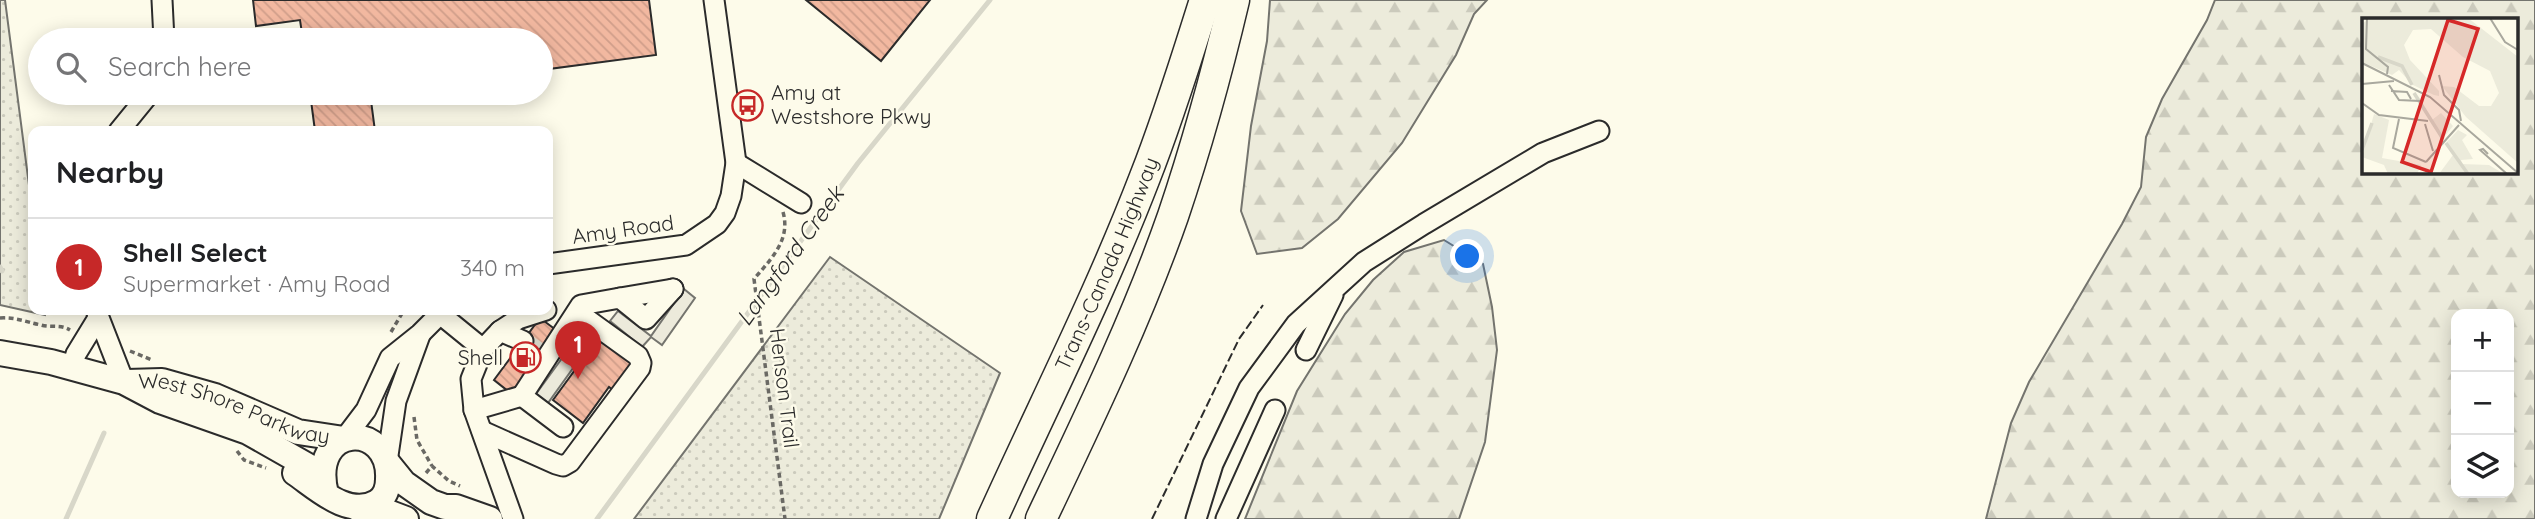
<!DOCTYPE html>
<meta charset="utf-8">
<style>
:root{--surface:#fff;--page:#f6f6f6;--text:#202124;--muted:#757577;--line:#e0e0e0;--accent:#c62828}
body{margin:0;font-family:Quicksand,sans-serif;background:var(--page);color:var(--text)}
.controls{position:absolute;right:21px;bottom:21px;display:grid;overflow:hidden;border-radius:14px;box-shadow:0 4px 18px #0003}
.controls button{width:63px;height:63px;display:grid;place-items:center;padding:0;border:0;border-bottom:2px solid var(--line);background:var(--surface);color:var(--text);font:35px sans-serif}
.you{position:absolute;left:1468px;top:257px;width:24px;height:24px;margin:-18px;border:5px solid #fff;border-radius:50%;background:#1a73e8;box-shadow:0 0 0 10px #1a73e833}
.badge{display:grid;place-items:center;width:46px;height:46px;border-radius:50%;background:var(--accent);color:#fff;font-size:23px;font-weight:700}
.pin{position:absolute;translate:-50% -58px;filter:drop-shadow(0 2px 4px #0008)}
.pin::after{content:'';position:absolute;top:37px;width:24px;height:21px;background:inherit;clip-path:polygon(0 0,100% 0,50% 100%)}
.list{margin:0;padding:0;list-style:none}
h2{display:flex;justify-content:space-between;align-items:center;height:91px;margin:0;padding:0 28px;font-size:30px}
h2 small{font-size:23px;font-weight:400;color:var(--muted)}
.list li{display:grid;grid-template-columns:46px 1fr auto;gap:21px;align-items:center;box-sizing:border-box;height:98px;padding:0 28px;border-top:2px solid var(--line)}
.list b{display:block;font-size:26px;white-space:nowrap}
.list p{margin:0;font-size:23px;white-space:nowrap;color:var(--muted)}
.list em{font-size:23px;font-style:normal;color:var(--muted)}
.icon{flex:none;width:38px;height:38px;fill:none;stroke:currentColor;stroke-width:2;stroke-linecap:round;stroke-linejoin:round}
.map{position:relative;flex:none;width:2535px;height:519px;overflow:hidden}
.search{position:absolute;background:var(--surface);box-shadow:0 4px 18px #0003;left:28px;top:28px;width:525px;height:77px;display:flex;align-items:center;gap:18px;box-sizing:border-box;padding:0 24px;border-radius:38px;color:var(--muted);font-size:26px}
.panel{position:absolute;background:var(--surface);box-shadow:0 4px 18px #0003;left:28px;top:126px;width:525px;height:189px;border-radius:14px}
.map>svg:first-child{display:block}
.forest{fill:url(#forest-firs);stroke:#74746e;stroke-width:2;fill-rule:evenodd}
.park{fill:url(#park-dots);stroke:#74746e;stroke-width:2}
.parking{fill:#eceadb;stroke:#74746e;stroke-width:2}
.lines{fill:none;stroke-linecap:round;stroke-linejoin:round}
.stream{stroke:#d8d7c9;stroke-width:5}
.building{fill:url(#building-back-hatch);stroke:#2b2b2b;stroke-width:2}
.minor-tunnel{stroke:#d3d1c4;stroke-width:19;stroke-dasharray:19 10;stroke-linecap:butt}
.minor-casing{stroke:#2b2b2b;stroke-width:23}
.major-casing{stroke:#2b2b2b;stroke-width:28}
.highway-casing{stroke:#2b2b2b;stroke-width:33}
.path{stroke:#6a6964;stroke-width:3.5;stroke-dasharray:5 3.5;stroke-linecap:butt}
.minor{stroke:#fdfbea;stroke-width:19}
.major{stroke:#fdfbea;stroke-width:24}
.highway{stroke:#fdfbea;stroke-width:30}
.fence{stroke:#2b2b2b;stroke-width:2;stroke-dasharray:9 3.5;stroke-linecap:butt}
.labels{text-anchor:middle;stroke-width:5;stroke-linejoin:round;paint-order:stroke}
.poi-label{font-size:21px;fill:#2b2b2b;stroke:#fdfbea;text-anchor:start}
.street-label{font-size:21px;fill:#2b2b2b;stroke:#fdfbea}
.water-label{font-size:23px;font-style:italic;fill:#2b2b2b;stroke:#fdfbea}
.inset-river{fill:none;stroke:#d8d7c9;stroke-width:3.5}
.inset-road{fill:none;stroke:#a9a89e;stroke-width:2}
.view{fill:#d62828;fill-opacity:0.15;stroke:#d62828;stroke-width:3.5}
.inset-edge{fill:none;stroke:#2b2b2b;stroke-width:3.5}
</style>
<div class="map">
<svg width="2535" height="519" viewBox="0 0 2535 519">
<defs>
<pattern id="forest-firs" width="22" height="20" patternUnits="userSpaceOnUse" patternTransform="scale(1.75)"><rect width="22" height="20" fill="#ecebdb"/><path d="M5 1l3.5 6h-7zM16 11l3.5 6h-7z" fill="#cbcabc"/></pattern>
<pattern id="park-dots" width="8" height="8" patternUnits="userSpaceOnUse" patternTransform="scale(1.75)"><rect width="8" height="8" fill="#ecebdb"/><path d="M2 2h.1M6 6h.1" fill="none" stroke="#cbcabc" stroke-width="1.8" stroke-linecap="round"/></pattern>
<pattern id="building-back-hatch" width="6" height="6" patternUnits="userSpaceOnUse" patternTransform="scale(1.75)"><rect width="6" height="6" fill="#f2b8a0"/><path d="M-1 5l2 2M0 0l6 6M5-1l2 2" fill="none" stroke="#d09e8a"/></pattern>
</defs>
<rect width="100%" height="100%" fill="#fdfbea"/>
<!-- forest -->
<g class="forest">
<path d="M1270,0H1487L1474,14L1456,55L1402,143L1338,219L1302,248L1257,254L1241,211L1251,126L1267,41Z"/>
<path d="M2215,0H2535V519H1986L2011,423L2029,382L2122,224L2141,187L2146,137L2162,99L2207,20ZM2516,19V172H2364V19ZM2456,314H2509V493H2456Z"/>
<path d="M1444,240L1483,264L1492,307L1497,350L1485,442L1459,519H1245L1297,391L1345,314L1373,280L1404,252Z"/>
</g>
<!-- park -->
<g class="park">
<path d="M0,0H5L33,216V310H46L45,315L0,305Z"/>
<path d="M830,257L1000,373L939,519H634Z"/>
</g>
<!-- parking -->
<g class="parking">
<path d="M684,289L695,298L662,345L651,337L642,347L610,321L618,311L651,336Z"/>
<path d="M584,328L596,336L548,403L536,394Z"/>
</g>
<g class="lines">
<!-- stream -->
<g class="stream">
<path d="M0,267L2,271"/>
<path d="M66,519L104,433"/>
<path d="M597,519L858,163L990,0"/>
</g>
</g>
<!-- building -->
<g class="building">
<path d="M253,0H649L656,55L541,70V40H303L300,20L256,26Z"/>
<path d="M806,0H930L881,61Z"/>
<path d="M310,93H370L375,131H315Z"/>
<path d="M540,318L560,333L513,395L494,380Z"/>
<path d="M602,333L634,357L619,395L609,387L583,423L553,400Z"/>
</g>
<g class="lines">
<!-- minor-tunnel -->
<path class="minor-tunnel" d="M523,341L543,355"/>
<defs>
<g id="minor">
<path d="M162,0L164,40"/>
<path d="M119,131L150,93"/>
<path d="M736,163L801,203"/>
<path d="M548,264L686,245L717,224L725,213L731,196L736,163L714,0"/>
<path d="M620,298L673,289"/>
<path d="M96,310L124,382"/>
<path d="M440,314L483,349L500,331L523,341"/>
<path d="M500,331L518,319L546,310"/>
<path d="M483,349L471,379L474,410L513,519"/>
<path d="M1306,350L1333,295"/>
<path d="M72,367L76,354L98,318"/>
<path d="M474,410L522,396"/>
<path d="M563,427L522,396L581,305L620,298L646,319L673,289"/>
<path d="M482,431L556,464L563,466L570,462L640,368L641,363L638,356L577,312"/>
<path d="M344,439L366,410L390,358L420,334L444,310"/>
<path d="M387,462L396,401L420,335"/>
<path d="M1196,519L1213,464L1249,388L1296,324L1364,262L1424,224L1543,153L1599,131"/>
<path d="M1226,519L1275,410"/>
</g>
<g id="major">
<path d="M0,353L51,362L124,382L160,401L248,432L322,474"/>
<path id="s1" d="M127,382L162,381L215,396L298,432L344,439"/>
<path d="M387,462L404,483L431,502L445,507H456L490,519"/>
<path d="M295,473C317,488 349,519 377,502C385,497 388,489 388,479C391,421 308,422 326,494"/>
<path d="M357,508L385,511L406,519"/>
</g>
<g id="highway">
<path id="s2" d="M992,519C1043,406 1100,294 1145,177C1168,119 1186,60 1205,0"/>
<path d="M1041,519C1088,420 1137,319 1173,216C1197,145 1217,72 1234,0"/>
</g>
</defs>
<!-- minor casing -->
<use href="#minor" class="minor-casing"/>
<!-- major casing -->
<use href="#major" class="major-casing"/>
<!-- highway casing -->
<use href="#highway" class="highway-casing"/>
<!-- path -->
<g class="path">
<path d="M783,212C791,240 771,259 754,279L785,519"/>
<path d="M0,318C16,317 26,322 41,325C51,328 60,324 70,330"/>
<path d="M391,332L404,310"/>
<path d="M130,351L152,360"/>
<path d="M414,417L417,440L432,466"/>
<path d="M237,451L244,460L266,468"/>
<path d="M426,473L432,466L449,481L460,486"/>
</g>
<!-- minor -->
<use href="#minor" class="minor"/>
<!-- major -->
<use href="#major" class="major"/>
<!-- highway -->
<use href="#highway" class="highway"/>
<!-- fence -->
<path class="fence" d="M1152,519L1239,339L1263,305"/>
</g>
<!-- icons -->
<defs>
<symbol id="bus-ring" viewBox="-11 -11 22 22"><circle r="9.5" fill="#fdfbea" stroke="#c62828" stroke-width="1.5"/><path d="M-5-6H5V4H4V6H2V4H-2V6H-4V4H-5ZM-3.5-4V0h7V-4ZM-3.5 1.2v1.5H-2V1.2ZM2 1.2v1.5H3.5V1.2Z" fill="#c62828"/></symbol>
<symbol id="fuel-ring" viewBox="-11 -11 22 22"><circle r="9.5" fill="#fdfbea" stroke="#c62828" stroke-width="1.5"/><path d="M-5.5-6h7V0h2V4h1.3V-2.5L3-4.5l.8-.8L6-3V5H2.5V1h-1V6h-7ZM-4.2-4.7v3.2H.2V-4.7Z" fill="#c62828"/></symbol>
</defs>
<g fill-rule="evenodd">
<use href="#bus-ring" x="730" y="88" width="35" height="35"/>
<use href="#fuel-ring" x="508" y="340" width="35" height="35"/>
</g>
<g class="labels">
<!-- poi labels -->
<g class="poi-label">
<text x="771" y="100">Amy at<tspan x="771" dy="24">Westshore Pkwy</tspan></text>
<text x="503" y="365" text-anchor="end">Shell</text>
</g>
<!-- street labels -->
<g class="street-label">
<text transform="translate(623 230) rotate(-8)" y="7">Amy Road</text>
<text dy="7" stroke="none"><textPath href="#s2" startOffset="280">Trans-Canada Highway</textPath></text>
<text transform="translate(784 388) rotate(83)" y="7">Henson Trail</text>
<text dy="7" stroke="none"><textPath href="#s1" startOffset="112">West Shore Parkway</textPath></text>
</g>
<!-- water labels -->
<g class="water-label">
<text transform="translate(790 256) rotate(-54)" y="8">Langford Creek</text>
</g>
</g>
<!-- overview -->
<g transform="translate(2362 18)">
<rect width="156" height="156" fill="#fdfbea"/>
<path d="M8,0H106L156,39V145L104,99L80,68L92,69L117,88H129L137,75L128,53L101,39L69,11L51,12L42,27L48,42L77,73V78L72,77L51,67L37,52L30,57L0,44V6Z" fill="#ecebdb"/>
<path d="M79,95L91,108L82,119L70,102ZM12,96L27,102L20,140L59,147L55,156H26L22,147L0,139ZM96,112L105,117L100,122L111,141L99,142L100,146L127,147L142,156H77L91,137L83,126Z" fill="#ecebdb"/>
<path class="inset-river" d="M16,39L40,48L50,67M52,75L81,121M84,125L106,156M0,132L10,105"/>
<path class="inset-road" d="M5,0L4,31L26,49L25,56M128,0L143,24L156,32M0,45L68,79L156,155M77,57L82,77L97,92L99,103M0,66L32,63M27,67L37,82L58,83M29,73L45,74L49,81M0,85L17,97L66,103M37,101L31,130L64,144M63,106L71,133M126,136L121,131L118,132L145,156M64,144L97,107"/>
<path class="view" d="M86,2L116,11L69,154L40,144Z"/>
<rect width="156" height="156" class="inset-edge"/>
</g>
</svg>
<div class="controls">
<button>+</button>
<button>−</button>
<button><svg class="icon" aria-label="layers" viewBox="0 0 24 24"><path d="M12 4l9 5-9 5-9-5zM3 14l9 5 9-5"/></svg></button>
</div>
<div class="you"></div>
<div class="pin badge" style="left:578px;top:379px">1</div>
<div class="search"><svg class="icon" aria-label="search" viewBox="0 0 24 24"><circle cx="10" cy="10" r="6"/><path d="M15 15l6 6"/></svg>Search here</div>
<section class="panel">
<h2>Nearby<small></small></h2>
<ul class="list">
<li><span class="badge">1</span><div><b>Shell Select</b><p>Supermarket · Amy Road</p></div><em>340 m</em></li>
</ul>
</section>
</div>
